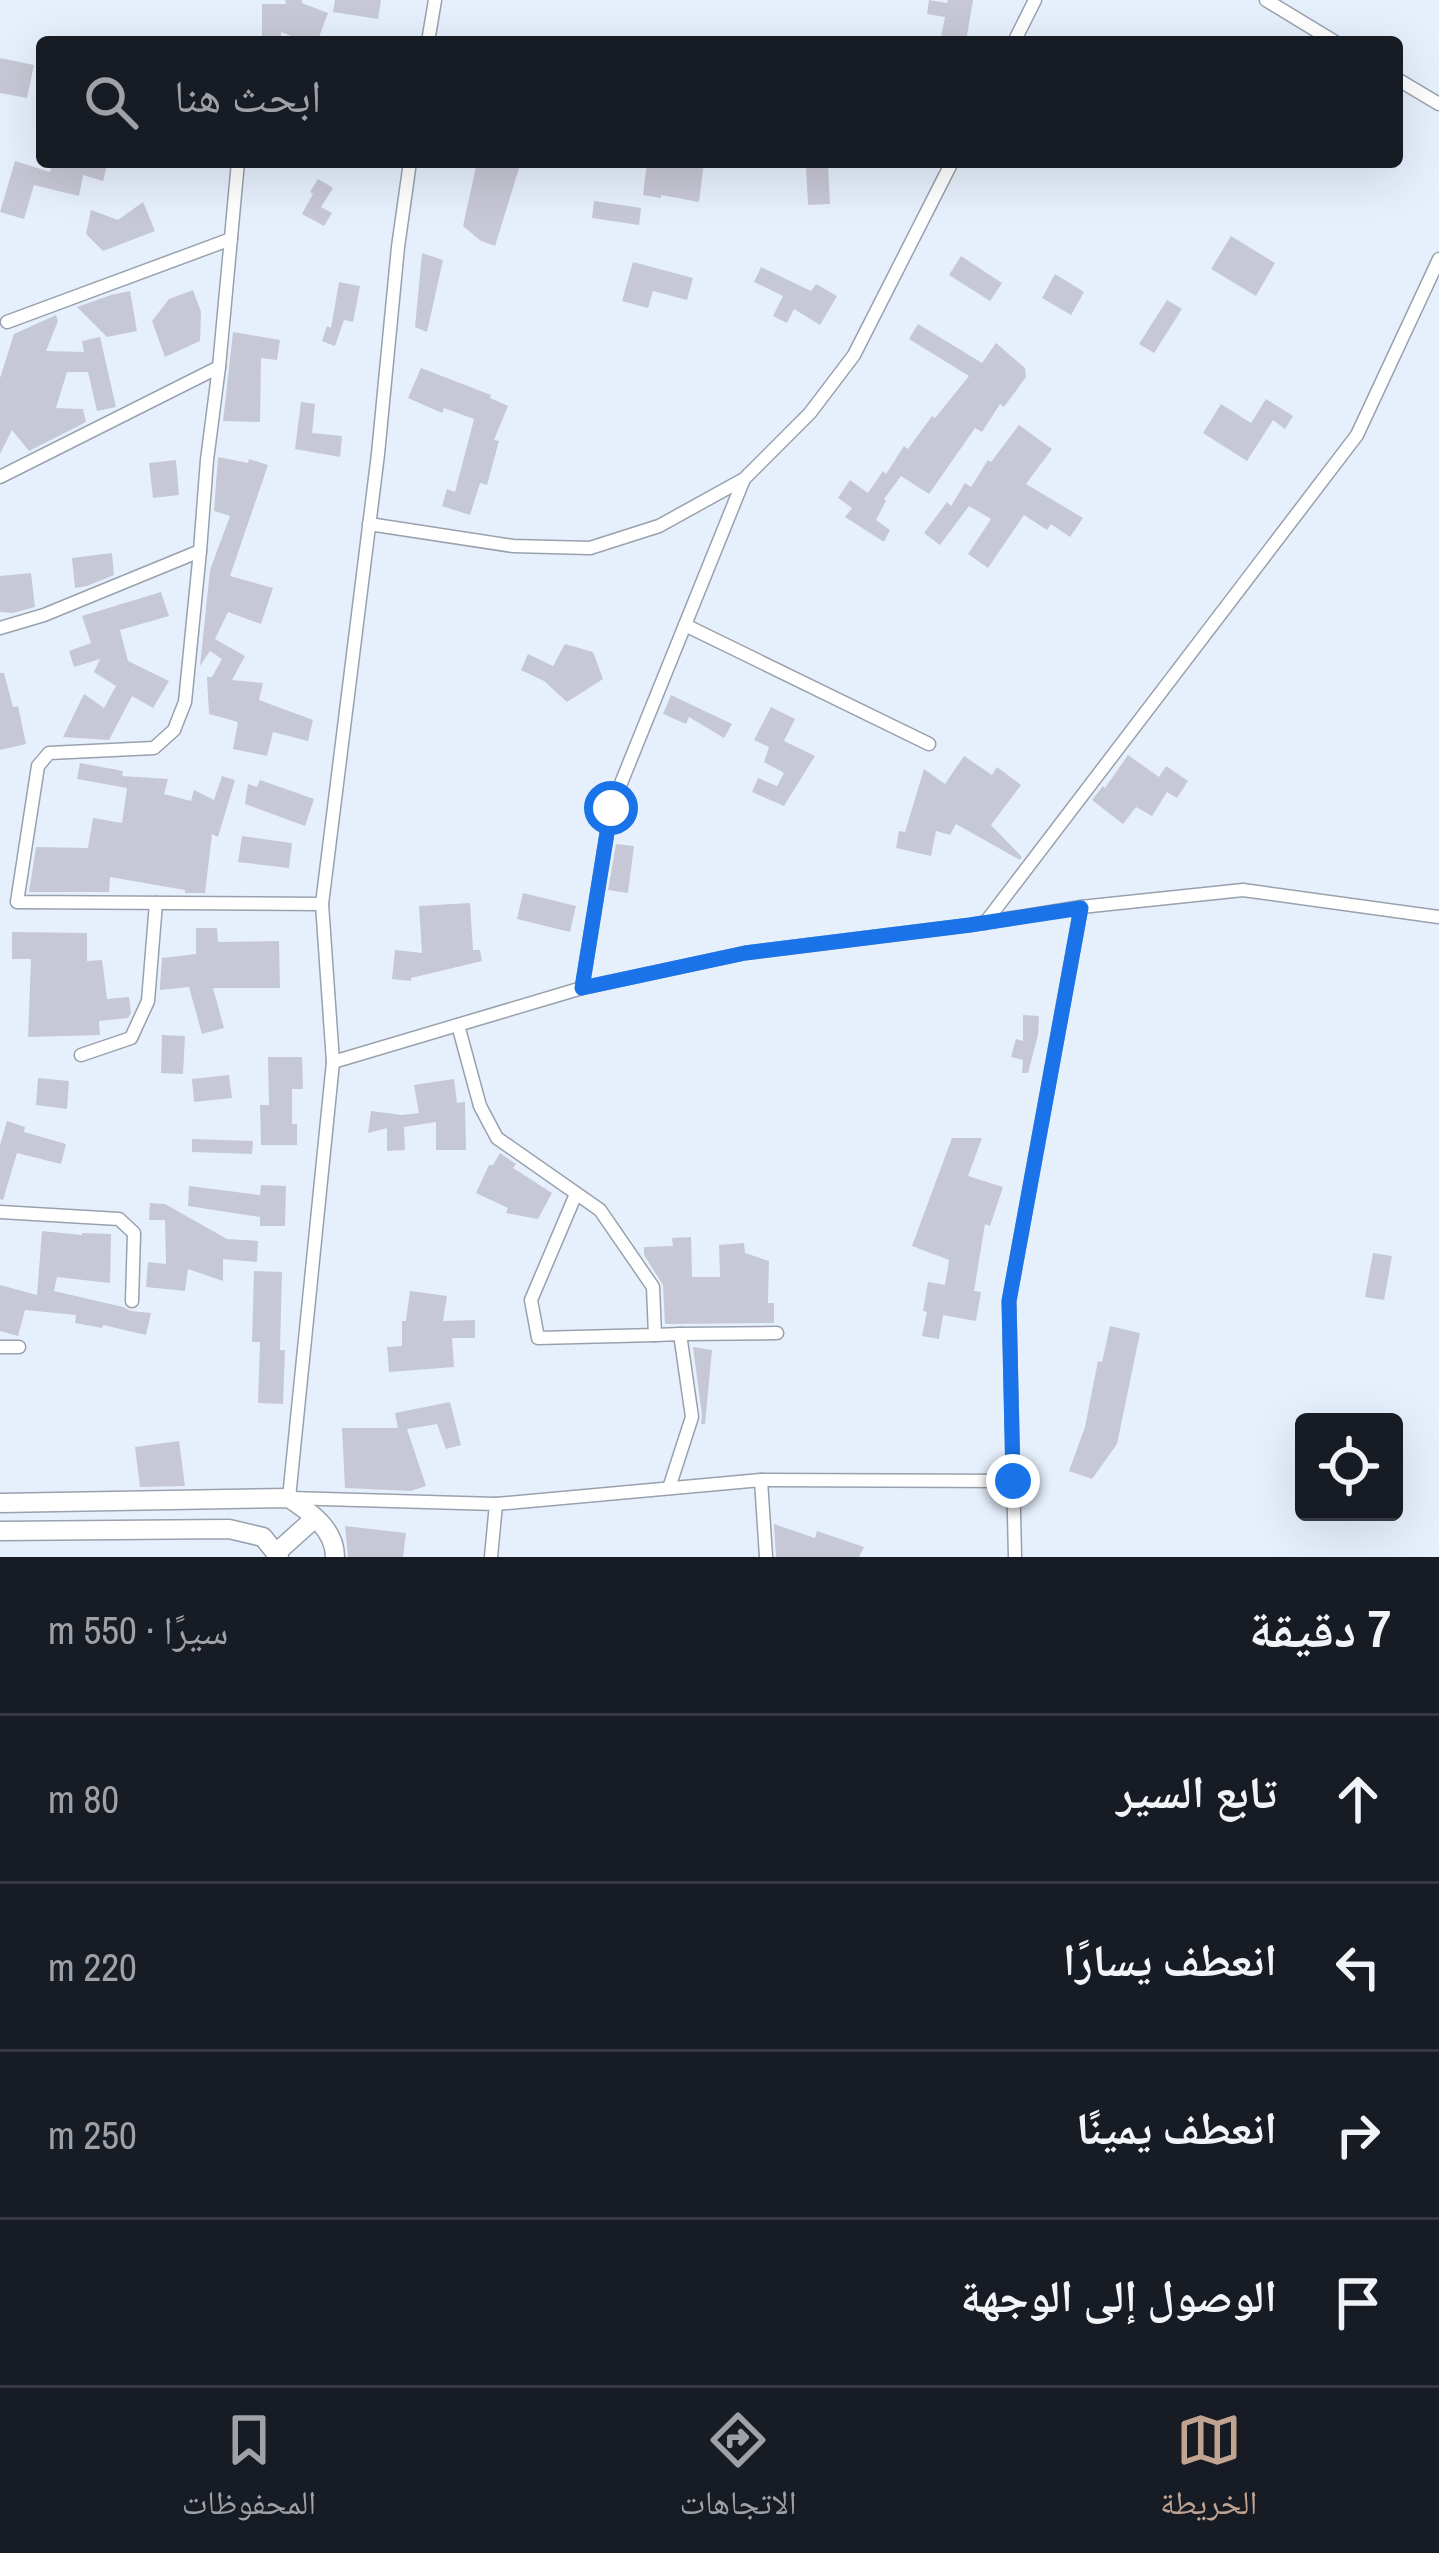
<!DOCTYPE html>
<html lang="ar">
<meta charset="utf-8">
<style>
:root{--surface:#171b24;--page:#20242c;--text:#f1f3f6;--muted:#9ea1a6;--line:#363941;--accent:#c0a390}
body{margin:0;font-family:"Archivo Narrow","Noto Naskh Arabic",sans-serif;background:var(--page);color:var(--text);direction:rtl}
.controls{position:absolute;right:36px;bottom:36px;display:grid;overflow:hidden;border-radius:12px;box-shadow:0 12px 48px #0002}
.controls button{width:108px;height:108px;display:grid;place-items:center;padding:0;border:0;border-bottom:3px solid var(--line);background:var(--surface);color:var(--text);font:60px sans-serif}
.stop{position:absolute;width:36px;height:36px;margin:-27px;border:9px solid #1a73e8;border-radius:50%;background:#fff}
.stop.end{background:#1a73e8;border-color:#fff;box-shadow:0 3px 12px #0008}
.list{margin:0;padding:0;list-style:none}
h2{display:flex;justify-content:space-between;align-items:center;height:156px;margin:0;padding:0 48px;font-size:51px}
h2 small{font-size:39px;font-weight:400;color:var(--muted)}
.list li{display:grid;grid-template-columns:78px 1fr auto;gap:36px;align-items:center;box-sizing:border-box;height:168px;padding:0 48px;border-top:3px solid var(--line)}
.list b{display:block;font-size:45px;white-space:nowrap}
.list em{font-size:39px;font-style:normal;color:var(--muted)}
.icon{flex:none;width:66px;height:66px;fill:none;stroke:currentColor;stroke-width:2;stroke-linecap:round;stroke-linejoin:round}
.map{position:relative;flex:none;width:1439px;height:1557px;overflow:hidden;direction:ltr}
.search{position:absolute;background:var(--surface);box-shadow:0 12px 48px #0002;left:36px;right:36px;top:36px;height:132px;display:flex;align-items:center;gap:30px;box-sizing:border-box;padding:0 42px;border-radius:12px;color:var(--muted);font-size:45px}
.sheet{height:828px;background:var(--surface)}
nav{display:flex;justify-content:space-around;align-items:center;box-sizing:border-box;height:168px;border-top:3px solid var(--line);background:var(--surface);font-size:33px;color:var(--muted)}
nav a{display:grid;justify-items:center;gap:6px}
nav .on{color:var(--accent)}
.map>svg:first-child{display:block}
.building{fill:#c7c8d5}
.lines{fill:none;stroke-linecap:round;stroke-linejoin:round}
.street-casing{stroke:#98a1ac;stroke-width:15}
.secondary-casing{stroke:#98a1ac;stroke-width:21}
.street{stroke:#fff;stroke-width:12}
.secondary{stroke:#fff;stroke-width:18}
.route{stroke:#1a73e8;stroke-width:15}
</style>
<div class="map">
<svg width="1439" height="1557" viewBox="0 0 1439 1557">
<rect width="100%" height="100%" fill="#e6f0fc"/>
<!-- building -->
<g class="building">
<path d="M285,0H302V3L328,13L317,42H307L281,32V42H262V4H286Z"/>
<path d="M335,0H381L378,19L333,12Z"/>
<path d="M929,0L947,3L948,0H973L966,41L941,37L945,17L927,14Z"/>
<path d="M0,58L34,65L27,98L0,93Z"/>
<path d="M15,161L50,172L52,162H108L103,181L83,175L79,196L34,185L24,219L0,212Z"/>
<path d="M477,162H510L520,165L495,246L481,241L463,226Z"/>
<path d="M647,162H704L699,202L661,195V198L643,195Z"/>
<path d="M828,166L830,204L808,205L806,167Z"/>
<path d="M318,179L333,188L321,207L332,213L324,226L302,214L313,194L310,192Z"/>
<path d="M594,201L641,208L639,225L592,218Z"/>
<path d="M143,202L155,231L103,251L86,234L91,210L118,220Z"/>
<path d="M1231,236L1275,263L1256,296L1211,269Z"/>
<path d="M422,253L443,260L427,332L415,327Z"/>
<path d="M961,256L1002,283L990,301L949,275Z"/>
<path d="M633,262L693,278L687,300L653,291L648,308L622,301Z"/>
<path d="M761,267L811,291L816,284L837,296L820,325L794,309L787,323L773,316L783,296L754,282Z"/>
<path d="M1055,274L1084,292L1071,315L1042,298Z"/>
<path d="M339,282L360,286L353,322L344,320L335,346L322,341L327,326L331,328Z"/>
<path d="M193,290L201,312L200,341L165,357L152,321L169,299Z"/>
<path d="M130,291L137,331L107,337L77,307L111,295Z"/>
<path d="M1167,300L1182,309L1154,353L1139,344Z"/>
<path d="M56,315L58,321L46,351L84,352L82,341L100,337L116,407L97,411L88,372H67L56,408L83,409L86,422L29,451L12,430L0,454V378L14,334Z"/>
<path d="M918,324L982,363L996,343L1025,368L1026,377L1004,407L1000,404L982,432L975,428L929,494L901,476L884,499L886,501L876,520L890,530L884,542L845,517L852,508L838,498L850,480L868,493L883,471L886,474L904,446L908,449L932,416L935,418L969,376L909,339Z"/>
<path d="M233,332L280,340L277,360L261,358L260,422L223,421Z"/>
<path d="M421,368L491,395L490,398L508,406L494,440L499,441L487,485L480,483L470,515L442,506L447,489L455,492L474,419L444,408L442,413L408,398Z"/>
<path d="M1266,399L1293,416L1285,429L1273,420L1247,461L1203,433L1221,404L1251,423Z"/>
<path d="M301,402L315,404L312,433L342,436L340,457L295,449Z"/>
<path d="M1019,425L1052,449L1026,484L1083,518L1070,537L1051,524L1047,530L1024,515L988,568L968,554L991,519L969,506L940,545L924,533L947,502L951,506L965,483L971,487L988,460L991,462Z"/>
<path d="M218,457L248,463L249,459L268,465L230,576L273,588L261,624L228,612L215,639L245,656L232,680L263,683L259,700L313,720L308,741L273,732L267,756L233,749L238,722L209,714L207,677H212L222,659L210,651L200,666L210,570L230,516L214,511Z"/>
<path d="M176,460L179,495L153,498L149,463Z"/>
<path d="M112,553L114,575L87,586L75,588L72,558Z"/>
<path d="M31,573L35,607L13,613L0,612V576Z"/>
<path d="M161,592L169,616L120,630L128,661L169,681L153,708L132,696L109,740L63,737L84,694L104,708L116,686L94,672L100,659L74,667L69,651L91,643L82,616Z"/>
<path d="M565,644L593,652L603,679L567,702L544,681L521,670L528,654L553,666Z"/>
<path d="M0,673H4L13,707L18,706L26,744L0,750Z"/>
<path d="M671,695L732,724L724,738L689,717L686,724L663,714Z"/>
<path d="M771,707L795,719L784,741L815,756L784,806L752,792L758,778L777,786L784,773L764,762L769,747L754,740Z"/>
<path d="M1128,755L1159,777L1166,766L1188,781L1177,798L1167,792L1152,816L1136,807L1123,824L1092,800L1103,786L1105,788Z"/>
<path d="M964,756L992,775L997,767L1021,785L991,825L1022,857L1020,860L956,824L950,835L936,831L931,856L896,848L899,831L905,832L924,769L945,784Z"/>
<path d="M80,763L123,771L122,776L168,779L164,794L191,801L194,790L214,800L222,776L235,780L218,837L212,834L205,893H185V890L110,877L109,892H29L36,847L88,848L93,818L122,823L127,788L77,779Z"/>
<path d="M260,780L314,799L305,826L245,804L248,784L257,787Z"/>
<path d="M242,836L292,843L289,868L238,862Z"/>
<path d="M616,844L634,846L628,893L608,890Z"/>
<path d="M523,893L576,906L570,932L517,919Z"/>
<path d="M470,903L473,950H480L482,961L411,978V981L392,979L395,950L422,953L419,906Z"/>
<path d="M196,928H217L218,942L279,941L280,988H213L224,1028L202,1034L189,987L160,990V986L162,958L196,954Z"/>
<path d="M12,932L87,933V961L102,960L107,999L129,997L131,1013L128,1018L99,1021L100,1035L28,1037L31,959H12Z"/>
<path d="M1023,1015L1039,1016L1038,1035L1028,1073H1022L1023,1060L1011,1057L1016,1039L1023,1041Z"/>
<path d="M162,1035L185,1036L183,1074L161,1073Z"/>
<path d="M268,1057H302L303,1089H292V1124H297V1145H261L260,1105H269Z"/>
<path d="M229,1075L232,1098L194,1102L192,1079Z"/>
<path d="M38,1078L69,1081L67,1109L36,1105Z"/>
<path d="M454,1079L457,1103L465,1102L466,1150H436V1122L404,1127L405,1150L387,1151V1128L368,1133L371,1111L402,1115L419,1113L414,1085Z"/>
<path d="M7,1121L25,1127L24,1132L66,1144L61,1164L17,1153L3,1200L0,1199V1145Z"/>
<path d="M952,1138H982L968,1176L1003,1187L990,1226L985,1224L974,1291L981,1292L976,1321L943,1315L939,1339L922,1336L927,1312L923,1311L928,1282L945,1285L949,1260L912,1246Z"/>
<path d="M192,1139L253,1141L252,1154L192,1152Z"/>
<path d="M500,1153L516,1164L513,1168L552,1193L538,1219L506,1213L508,1208L476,1193L489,1165H493Z"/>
<path d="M261,1185L286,1186L285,1226H260V1217L188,1206L189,1186L260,1195Z"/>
<path d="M150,1203L165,1204L227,1239L258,1241L257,1262L223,1259V1281L188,1269L185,1291L146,1287L148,1262L166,1264L165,1220H149Z"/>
<path d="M42,1231L82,1235V1233L111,1234L110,1283L57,1277L54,1291L123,1307L131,1311L151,1313L146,1335L103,1325L102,1328L75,1323L76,1315L25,1310L18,1336L0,1331V1285L37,1295Z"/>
<path d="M691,1237L692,1277H720L719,1245L744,1243L745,1253L769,1261L768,1303H774V1323L665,1324L663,1285L644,1255V1247L673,1246L672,1238Z"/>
<path d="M1373,1253L1392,1256L1384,1300L1365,1297Z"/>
<path d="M254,1271L282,1272L280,1350H285L283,1404L258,1403L260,1342H252Z"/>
<path d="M410,1291L447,1296L443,1321L475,1320V1338H452L454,1367L389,1372L387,1347L402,1346V1321H406Z"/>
<path d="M1110,1326L1140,1333L1117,1444L1092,1479L1069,1471L1085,1427L1098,1361L1102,1362Z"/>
<path d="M693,1347L712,1350L705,1424H701L702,1415Z"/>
<path d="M450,1402L461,1445L446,1449L437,1424L407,1429L426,1486L411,1491L345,1488L342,1428H398L395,1413Z"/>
<path d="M179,1441L185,1486L140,1487L135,1447Z"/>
<path d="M774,1524L815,1538L817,1531L864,1547L859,1557H776Z"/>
<path d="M345,1526L406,1533L403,1557H348Z"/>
</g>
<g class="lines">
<defs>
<g id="street">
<path d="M1266,0L1335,42"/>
<path d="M428,42L435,0"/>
<path d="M1014,42L1035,0"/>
<path d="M1397,79L1439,104"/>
<path d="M7,322L231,239"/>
<path d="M219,367L238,162"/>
<path d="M0,477L219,367L207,460L200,551L44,615L0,628"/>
<path d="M369,524L513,546L590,548L659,526L744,479L810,413L854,355L952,162"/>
<path d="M200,551L185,702L174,730L154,748L49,753L38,766L17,902L322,904L378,454L398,247L410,162"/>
<path d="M685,625L929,744"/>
<path d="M322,904L333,1062L289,1498L496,1504L491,1557"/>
<path d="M985,923L1357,435L1439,259"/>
<path d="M582,988L611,808L744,479"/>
<path d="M458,1025L480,1106L497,1138L600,1210L653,1287L655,1335L538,1338L531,1300L576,1194"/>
<path d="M81,1055L131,1038L148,1001L156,903"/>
<path d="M333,1062L582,988L745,953L970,925L1081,907L1243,890L1439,917"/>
<path d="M0,1212L119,1219L134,1233L132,1301"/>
<path d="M680,1334L777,1333"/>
<path d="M655,1335L680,1334L692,1417L669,1488"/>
<path d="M0,1347H19"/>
<path d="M761,1480L1013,1481"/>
<path d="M496,1504L761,1480L766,1557"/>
<path d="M1015,1557L1009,1301L1081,907"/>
</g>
<g id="secondary">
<path d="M0,1503L289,1498C310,1512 335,1529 335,1557"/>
<path d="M0,1531L229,1529L263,1537L279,1557"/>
<path d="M276,1553L315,1518"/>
</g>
</defs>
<!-- street casing -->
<use href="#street" class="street-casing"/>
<!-- secondary casing -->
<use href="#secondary" class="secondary-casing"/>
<!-- street -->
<use href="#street" class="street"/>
<!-- secondary -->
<use href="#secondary" class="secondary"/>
</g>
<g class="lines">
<!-- route -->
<path class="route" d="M611,808L582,988L745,953L970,925L1081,908L1009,1301L1013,1481"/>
</g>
</svg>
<div class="controls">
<button><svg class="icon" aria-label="locate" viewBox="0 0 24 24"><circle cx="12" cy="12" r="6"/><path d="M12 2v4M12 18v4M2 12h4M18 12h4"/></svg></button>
</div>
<div class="stop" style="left:611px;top:808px"></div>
<div class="stop end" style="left:1013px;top:1481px"></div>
<div class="search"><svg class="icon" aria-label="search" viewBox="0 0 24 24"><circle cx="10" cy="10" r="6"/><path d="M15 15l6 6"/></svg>ابحث هنا</div>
</div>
<section class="sheet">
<h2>7 دقيقة<small>سيرًا · 550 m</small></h2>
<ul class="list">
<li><svg class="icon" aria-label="ahead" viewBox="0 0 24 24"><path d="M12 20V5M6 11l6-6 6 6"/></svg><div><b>تابع السير</b></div><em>80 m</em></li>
<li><svg class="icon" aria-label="left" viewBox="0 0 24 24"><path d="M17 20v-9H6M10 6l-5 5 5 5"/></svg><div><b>انعطف يسارًا</b></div><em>220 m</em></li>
<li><svg class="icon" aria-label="right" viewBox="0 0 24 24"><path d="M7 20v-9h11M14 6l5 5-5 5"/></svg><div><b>انعطف يمينًا</b></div><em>250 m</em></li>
<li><svg class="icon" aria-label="arrive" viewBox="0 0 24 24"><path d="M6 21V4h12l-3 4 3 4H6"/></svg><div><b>الوصول إلى الوجهة</b></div></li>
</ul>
</section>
<nav>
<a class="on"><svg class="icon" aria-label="map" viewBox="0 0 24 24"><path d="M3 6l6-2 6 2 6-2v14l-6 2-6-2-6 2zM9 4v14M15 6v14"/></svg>الخريطة</a>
<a><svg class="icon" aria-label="directions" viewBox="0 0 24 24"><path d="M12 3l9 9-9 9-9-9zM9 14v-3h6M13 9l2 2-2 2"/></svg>الاتجاهات</a>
<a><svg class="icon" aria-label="saved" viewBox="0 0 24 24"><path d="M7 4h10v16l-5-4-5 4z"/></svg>المحفوظات</a>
</nav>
